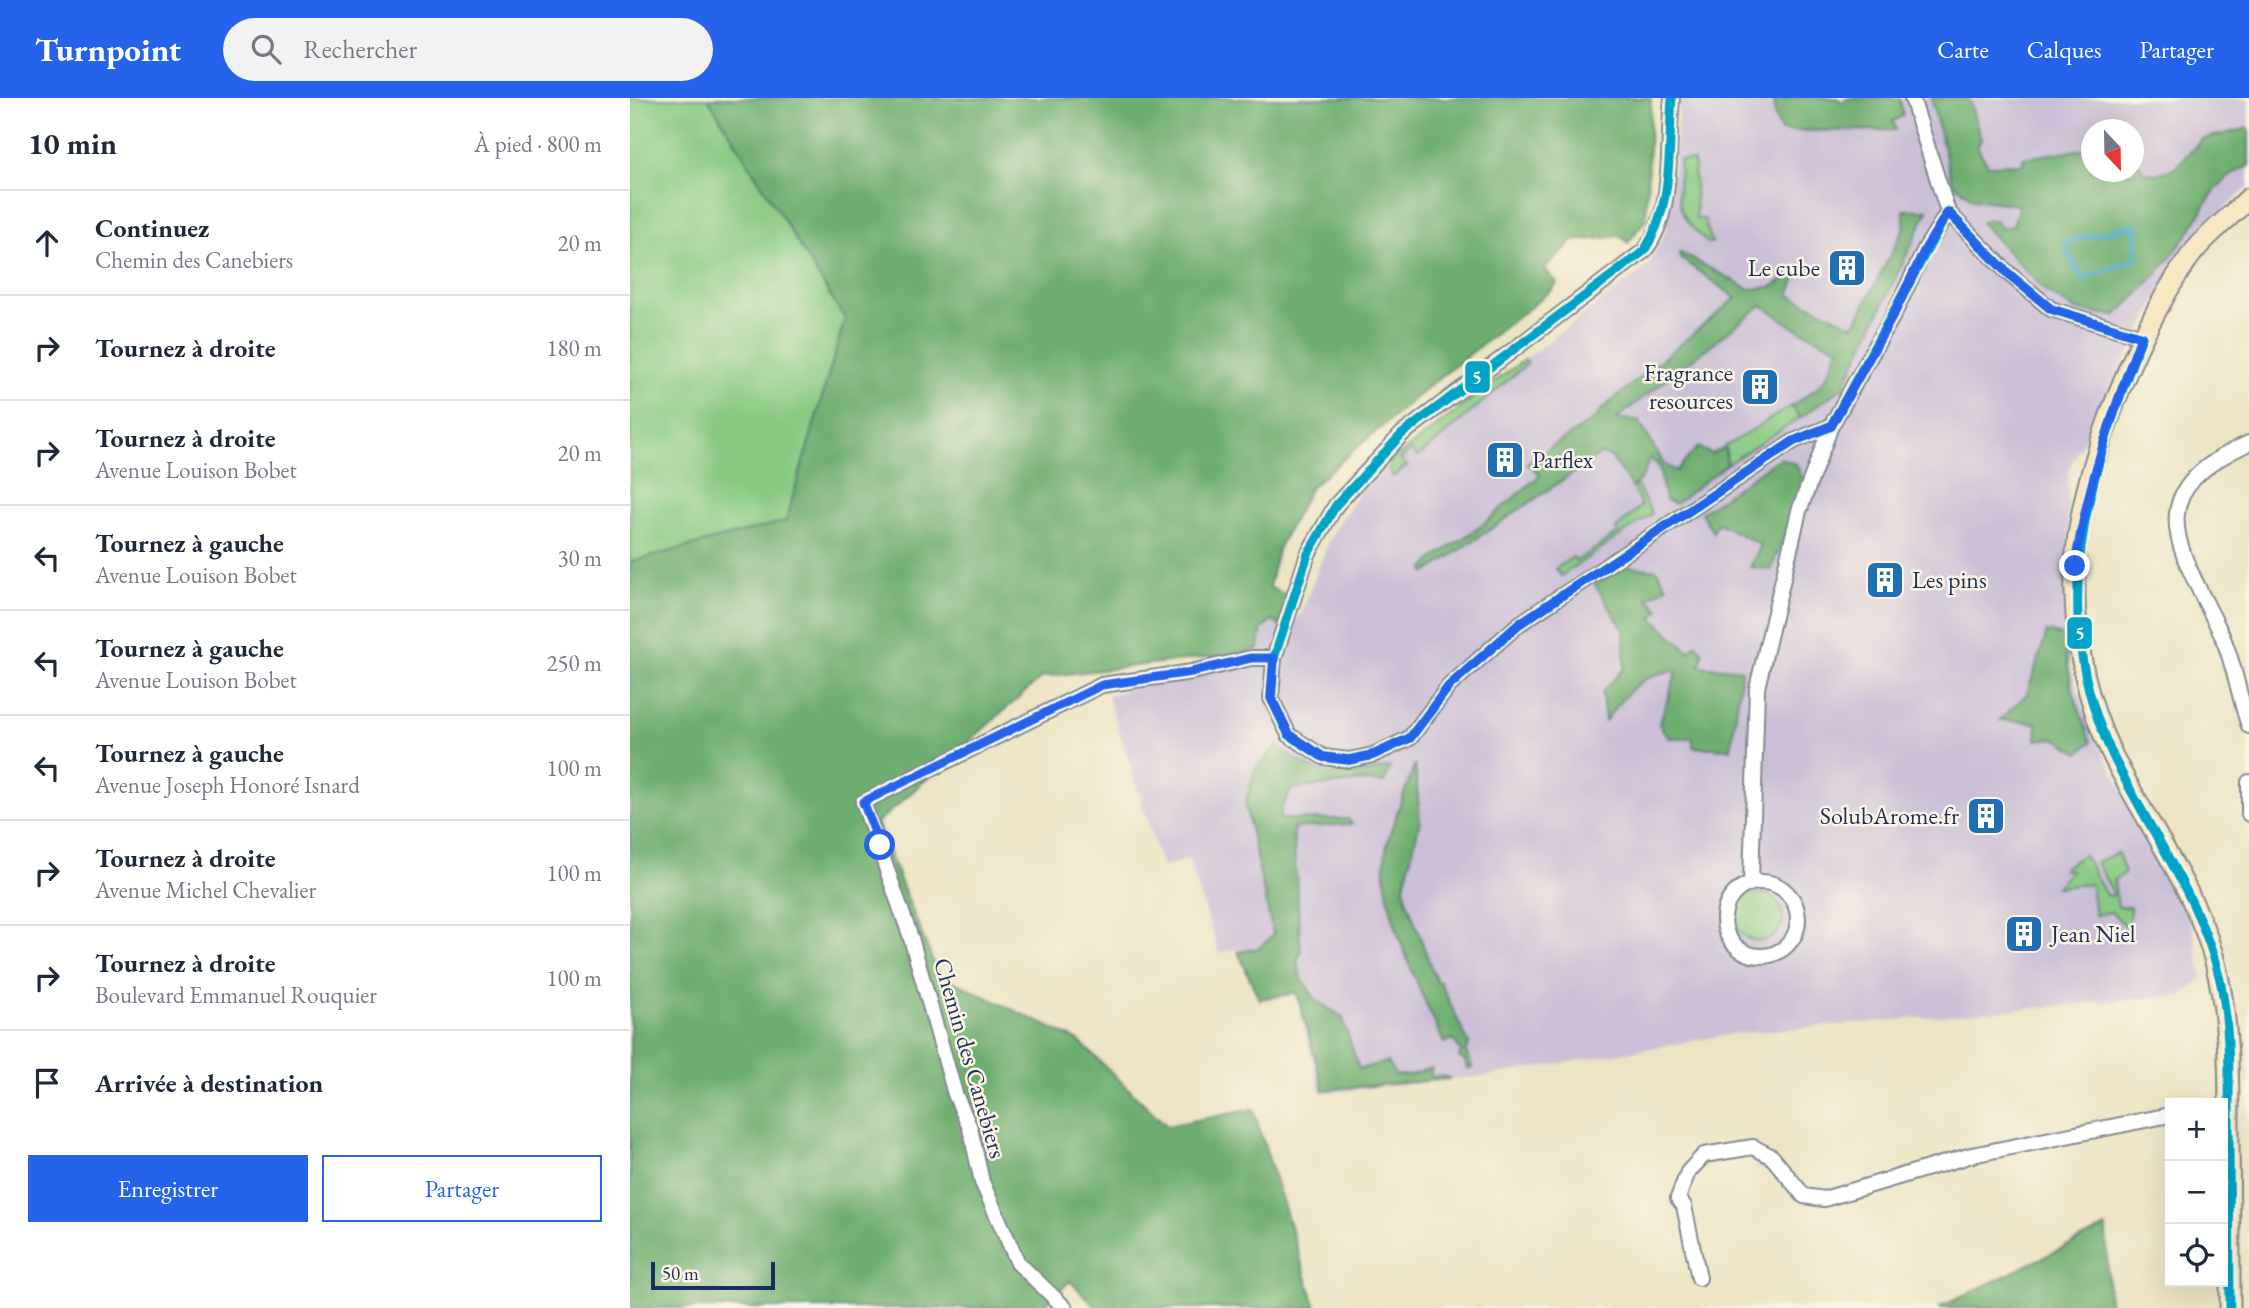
<!DOCTYPE html>
<html lang="fr">
<meta charset="utf-8">
<style>
:root{--surface:#fff;--page:#f2f2f3;--text:#1f2937;--muted:#747a83;--line:#e0e1e3;--accent:#2563eb}
body{margin:0;font-family:"EB Garamond",serif;background:var(--page);color:var(--text)}
.controls{position:absolute;right:21px;bottom:21px;display:grid;overflow:hidden;border-radius:0px;box-shadow:0 7px 28px #0002}
.controls button{width:63px;height:63px;display:grid;place-items:center;padding:0;border:0;border-bottom:2px solid var(--line);background:var(--surface);color:var(--text);font:35px sans-serif}
.compass{position:absolute;left:1451px;top:21px;width:63px;height:63px;border-radius:50%;background:var(--surface);box-shadow:0 7px 28px #0002;rotate:158deg}
.scale{position:absolute;left:21px;bottom:18px;width:124px;box-sizing:border-box;padding-left:7px;border:4px solid #1b2f5e;border-top:0;font-size:19px;line-height:24px;white-space:nowrap;color:#1b2f5e;-webkit-text-stroke:5px #fcf5e5;paint-order:stroke}
.stop{position:absolute;width:21px;height:21px;margin:-16px;border:5px solid #2563eb;border-radius:50%;background:#fff}
.stop.end{background:#2563eb;border-color:#fff;box-shadow:0 2px 7px #0008}
.list{margin:0;padding:0;list-style:none}
h2{display:flex;justify-content:space-between;align-items:center;height:91px;margin:0;padding:0 28px;font-size:30px}
h2 small{font-size:23px;font-weight:400;color:var(--muted)}
.list li{display:grid;grid-template-columns:46px 1fr auto;gap:21px;align-items:center;box-sizing:border-box;height:105px;padding:0 28px;border-top:2px solid var(--line)}
.list b{display:block;font-size:26px;white-space:nowrap}
.list p{margin:0;font-size:23px;white-space:nowrap;color:var(--muted)}
.list em{font-size:23px;font-style:normal;color:var(--muted)}
.actions{display:flex;gap:14px;padding:21px 28px}
.actions a{flex:1;padding:16px 0;border:2px solid var(--accent);border-radius:0px;text-align:center;font-size:24px;color:var(--accent)}
.actions .main{background:var(--accent);color:#fff}
.icon{flex:none;width:38px;height:38px;fill:none;stroke:currentColor;stroke-width:2;stroke-linecap:round;stroke-linejoin:round}
.map{position:relative;flex:none;width:1619px;height:1210px;overflow:hidden}
header{display:flex;align-items:center;gap:42px;box-sizing:border-box;height:98px;padding:0 35px;background:var(--accent);color:#fff}
header strong{font-size:33px}
nav{display:flex;gap:38px;margin-inline-start:auto;font-size:24px}
.search{width:490px;height:63px;background:var(--page);display:flex;align-items:center;gap:18px;box-sizing:border-box;padding:0 24px;border-radius:38px;color:var(--muted);font-size:26px}
main{display:flex}
aside{flex:1;background:var(--surface)}
.map>svg:first-child{display:block}
.industrial{fill:#cabfd6;fill-rule:evenodd}
.green{fill:#89ca82;stroke:#527c70;stroke-width:2}
.forest{fill:#6eae70;stroke:#446e67;stroke-width:2}
.lines{fill:none;stroke-linecap:round;stroke-linejoin:round}
.stream{stroke:#4cadcb;stroke-width:5}
.street-casing{stroke:#848a90;stroke-width:18}
.secondary-casing{stroke:#848a90;stroke-width:23}
.street{stroke:#fff;stroke-width:14}
.secondary{stroke:#f7e8c3;stroke-width:19}
.bus-1-casing{stroke:#fcf5e5;stroke-width:14}
.bus-1{stroke:#01a3c8;stroke-width:9}
.route{stroke:#2563eb;stroke-width:9}
.labels{text-anchor:middle;stroke-width:5;stroke-linejoin:round;paint-order:stroke}
.poi-label{font-size:24px;fill:#1b2f5e;stroke:#fcf5e5;text-anchor:end}
.street-label{font-size:24px;fill:#1b2f5e;stroke:#fcf5e5}
.line-badge{stroke:#fcf5e5;stroke-width:2.5}
.badge-label{font-size:19px;text-anchor:middle;font-weight:bold;fill:#fff}
</style>
<header>
<strong>Turnpoint</strong>
<div class="search"><svg class="icon" aria-label="search" viewBox="0 0 24 24"><circle cx="10" cy="10" r="6"/><path d="M15 15l6 6"/></svg>Rechercher</div>
<nav><a>Carte</a><a>Calques</a><a>Partager</a></nav>
</header>
<main>
<aside>
<h2>10 min<small>À pied · 800 m</small></h2>
<ul class="list">
<li><svg class="icon" aria-label="ahead" viewBox="0 0 24 24"><path d="M12 20V5M6 11l6-6 6 6"/></svg><div><b>Continuez</b><p>Chemin des Canebiers</p></div><em>20 m</em></li>
<li><svg class="icon" aria-label="right" viewBox="0 0 24 24"><path d="M7 20v-9h11M14 6l5 5-5 5"/></svg><div><b>Tournez à droite</b></div><em>180 m</em></li>
<li><svg class="icon" aria-label="right" viewBox="0 0 24 24"><path d="M7 20v-9h11M14 6l5 5-5 5"/></svg><div><b>Tournez à droite</b><p>Avenue Louison Bobet</p></div><em>20 m</em></li>
<li><svg class="icon" aria-label="left" viewBox="0 0 24 24"><path d="M17 20v-9H6M10 6l-5 5 5 5"/></svg><div><b>Tournez à gauche</b><p>Avenue Louison Bobet</p></div><em>30 m</em></li>
<li><svg class="icon" aria-label="left" viewBox="0 0 24 24"><path d="M17 20v-9H6M10 6l-5 5 5 5"/></svg><div><b>Tournez à gauche</b><p>Avenue Louison Bobet</p></div><em>250 m</em></li>
<li><svg class="icon" aria-label="left" viewBox="0 0 24 24"><path d="M17 20v-9H6M10 6l-5 5 5 5"/></svg><div><b>Tournez à gauche</b><p>Avenue Joseph Honoré Isnard</p></div><em>100 m</em></li>
<li><svg class="icon" aria-label="right" viewBox="0 0 24 24"><path d="M7 20v-9h11M14 6l5 5-5 5"/></svg><div><b>Tournez à droite</b><p>Avenue Michel Chevalier</p></div><em>100 m</em></li>
<li><svg class="icon" aria-label="right" viewBox="0 0 24 24"><path d="M7 20v-9h11M14 6l5 5-5 5"/></svg><div><b>Tournez à droite</b><p>Boulevard Emmanuel Rouquier</p></div><em>100 m</em></li>
<li><svg class="icon" aria-label="arrive" viewBox="0 0 24 24"><path d="M6 21V4h12l-3 4 3 4H6"/></svg><div><b>Arrivée à destination</b></div></li>
</ul>
<div class="actions"><a class="main">Enregistrer</a><a>Partager</a></div>
</aside>
<div class="map">
<svg width="1619" height="1210" viewBox="0 0 1619 1210">
<rect width="100%" height="100%" fill="#fcf5e5"/>
<filter id="ink" filterUnits="userSpaceOnUse"><feTurbulence type="fractalNoise" baseFrequency=".0143" numOctaves="2"/><feDisplacementMap in="SourceGraphic" scale="14" xChannelSelector="R" yChannelSelector="G"/><feConvolveMatrix kernelMatrix="1 2 1 2 8 2 1 2 1" color-interpolation-filters="sRGB"/></filter>
<filter id="wash" filterUnits="userSpaceOnUse"><feTurbulence type="fractalNoise" baseFrequency=".00686" numOctaves="4" result="noise"/><feDisplacementMap in="SourceGraphic" scale="28" xChannelSelector="R" yChannelSelector="G"/><feGaussianBlur stdDeviation="1.57" result="paint"/><feColorMatrix in="noise" values="0 0 0 0 0 0 0 0 0 0 0 0 0 0 0 0 0 1.4 0 .05"/><feComposite in="paint" operator="in"/></filter>
<g filter="url(#wash)">
<rect width="100%" height="100%" fill="#ece4c3"/>
<!-- industrial -->
<path class="industrial" d="M1050,0H1619V88L1556,146L1438,372L1440,570L1464,637L1562,826L1572,880L1553,897L1102,936L857,978L691,995L666,896L629,903L606,851L589,855L559,761L532,769L478,598L629,551L631,532L642,522L654,531L671,517L700,440L733,389L762,362L1018,168L1037,130ZM1462,32H1504V74H1462Z"/>
<!-- green -->
<g class="green">
<path d="M0,0H78L215,221L156,423L0,464Z"/>
<path d="M1050,62L1064,63L1066,121H1074L1082,145H1078C1043,114 1048,107 1050,62Z"/>
<path d="M895,261L898,265L792,356L787,359L781,352L771,361L777,368L763,379L759,371L762,362Z"/>
<path d="M1161,308L1170,320L1097,366L1096,348Z"/>
<path d="M1006,386L1022,416L931,478L925,471L943,459L946,463L988,435L986,431L1011,408L1003,389Z"/>
<path d="M1488,755L1495,775L1484,782L1486,795H1483L1466,764Z"/>
<path d="M1454,757L1476,797L1486,798L1488,809H1500L1499,831L1481,814L1465,817L1461,786L1426,789L1441,772H1433L1434,769Z"/>
<circle cx="1129" cy="819" r="24"/>
</g>
<!-- forest -->
<g class="forest">
<path d="M78,0H1021L1016,121L998,145L991,138L943,143L914,170L927,185L922,192L804,284L681,389L648,451L639,489L660,499L653,531L642,522L631,532L629,551L605,556L412,579L247,725L308,876L449,943L537,1028L623,1011L686,1210H467L440,1183L411,1210H0V464L156,423L215,221Z"/>
<path d="M1145,0H1208L1211,5L1219,0H1270L1273,18L1263,23L1266,32L1151,33L1144,16Z"/>
<path d="M1301,0H1339L1351,42L1347,49L1358,67L1393,66V60L1461,50L1462,74H1504V57L1514,74L1527,76L1545,70L1572,41L1619,30V68C1581,83 1577,109 1555,140C1535,168 1511,195 1485,218L1446,212L1416,194L1351,125L1358,121L1366,123L1370,130L1383,128L1389,107L1343,101L1322,84Z"/>
<path d="M1274,112H1298L1214,288L1170,320L1161,308C1195,285 1195,287 1208,250L1165,230L1132,207L986,321L1008,322L1034,366L1046,373L1068,349L1081,356L1094,350L1097,366L1045,406L1035,402L1029,368L1020,360L1013,378L1002,390L981,359L971,356L796,475L794,471L804,460L851,428L910,377L897,365L966,320L971,312L1106,200L1050,160L1049,154L1119,191L1142,189L1159,177L1166,180L1159,197L1224,228L1274,130Z"/>
<path d="M1149,360L1166,366L1175,385L1141,472L1120,469L1131,447L1088,425L1083,434L1071,415Z"/>
<path d="M994,468L1027,472L1037,489L1018,500L1029,512L1022,520L1059,553L1066,546L1073,554L1070,568L1112,572L1101,651L1063,649V640H1039L1029,626L1047,573C1012,574 995,596 975,623L972,594L994,571V532L965,487Z"/>
<path d="M1417,534L1433,538L1443,594L1461,644L1449,655L1425,640L1406,642L1407,625L1370,622L1397,596Z"/>
<path d="M647,648C692,682 707,680 760,669L754,685L734,683L662,691L652,709L650,721H718L722,726L663,730L671,854L667,863L672,881L686,902L712,919L729,971L758,964L765,977H781L802,970L800,979L814,978L821,981L694,992L667,895L629,901L608,854L629,850L643,837L615,706L625,671Z"/>
<path d="M785,666L790,723L774,788L776,800L807,885L810,884L839,946L836,954L842,969L837,971L835,963L829,959L831,954L823,941L814,945C791,895 744,801 757,747C764,719 776,692 785,666Z"/>
<path d="M1476,1129L1479,1204L1485,1210H1308Z"/>
</g>
<g class="lines">
<!-- stream -->
<path class="stream" d="M1505,127L1507,161L1455,180L1451,179L1435,150L1437,144Z"/>
</g>
</g>
<g filter="url(#ink)">
<g class="lines">
<defs>
<g id="street">
<path d="M1042,0C1037,47 1045,116 1014,153L772,336L706,407L678,456L644,560L641,600L659,637L693,659L719,662L743,657L780,640L819,588L889,526L1164,343L1201,328"/>
<path d="M1282,0L1318,114L1378,175L1421,211L1512,239"/>
<path d="M1619,345C1508,395 1547,446 1589,531C1604,562 1608,596 1619,628"/>
<path d="M1619,684V716"/>
<circle cx="1131" cy="821" r="37"/>
<path d="M1121,784L1127,590L1169,413L1201,328L1265,214L1295,151L1318,114"/>
<path d="M1069,1180L1054,1108L1048,1100L1058,1074L1074,1057L1123,1049L1142,1059L1174,1098L1194,1101L1342,1057L1540,1017"/>
<path d="M435,1210L388,1165L352,1084L340,1030L325,996L281,840L233,704L472,587L562,574L621,560H644"/>
</g>
<path id="secondary" d="M1600,1210C1600,1154 1600,1098 1599,1043C1599,982 1600,923 1585,864C1567,793 1514,722 1482,656C1454,598 1443,534 1445,470C1448,380 1505,237 1556,164C1572,140 1599,120 1619,100"/>
</defs>
<!-- street casing -->
<use href="#street" class="street-casing"/>
<!-- secondary casing -->
<use href="#secondary" class="secondary-casing"/>
<!-- street -->
<use href="#street" class="street"/>
<!-- secondary -->
<use href="#secondary" class="secondary"/>
<defs>
<g id="bus-1">
<path d="M1042,0C1038,52 1044,107 1014,153L772,336L706,407L678,456L644,560L641,600L659,637L693,659L719,662L743,657L780,640L819,588L889,526L1164,343L1201,328"/>
<path d="M1318,114L1378,175L1421,211L1512,239"/>
<path d="M1512,239C1458,380 1414,513 1483,658C1519,733 1571,800 1590,882C1601,932 1599,984 1599,1035C1599,1093 1600,1152 1600,1210"/>
<path d="M1201,328L1318,114"/>
</g>
</defs>
<!-- bus-1 casing -->
<use href="#bus-1" class="bus-1-casing"/>
<!-- bus-1 -->
<use href="#bus-1" class="bus-1"/>
</g>
</g>
<g class="lines" filter="url(#ink)">
<!-- route -->
<path class="route" d="M250,747L233,704L472,587L562,574L621,560H644L641,600L659,636L693,659L719,662L743,657L780,640L819,588L889,526L1164,343L1201,328L1265,214L1295,151L1318,114L1377,175L1421,211L1511,239C1482,316 1457,387 1445,468"/>
</g>
<!-- icons -->
<defs>
<symbol id="building-square" viewBox="-11 -11 22 22"><rect x="-9" y="-9" width="18" height="18" rx="4" fill="#1f6fb2" stroke="#fcf5e5"/><path d="M-4-6H4V6H1V3H-1V6H-4ZM-2.5-4.3h1.7v1.8h-1.7ZM.8-4.3h1.7v1.8H.8ZM-2.5-1h1.7V.8h-1.7ZM.8-1h1.7V.8H.8Z" fill="#fff"/></symbol>
</defs>
<g fill-rule="evenodd">
<use href="#building-square" x="1195" y="148" width="44" height="44"/>
<use href="#building-square" x="1108" y="267" width="44" height="44"/>
<use href="#building-square" x="853" y="340" width="44" height="44"/>
<use href="#building-square" x="1233" y="460" width="44" height="44"/>
<use href="#building-square" x="1334" y="696" width="44" height="44"/>
<use href="#building-square" x="1372" y="814" width="44" height="44"/>
</g>
<g class="labels">
<!-- poi labels -->
<g class="poi-label">
<text x="1190" y="178">Le cube</text>
<text x="1103" y="283">Fragrance<tspan x="1103" dy="28">resources</tspan></text>
<text x="902" y="370" text-anchor="start">Parflex</text>
<text x="1282" y="490" text-anchor="start">Les pins</text>
<text x="1329" y="726">SolubArome.fr</text>
<text x="1421" y="844" text-anchor="start">Jean Niel</text>
</g>
<!-- street labels -->
<g class="street-label">
<text transform="translate(340 960) rotate(74)" y="8">Chemin des Canebiers</text>
</g>
</g>
<g class="line-badge">
<rect x="834" y="262" width="27" height="34" rx="7" fill="#01a3c8"/>
<rect x="1436" y="518" width="27" height="34" rx="7" fill="#01a3c8"/>
</g>
<g class="badge-label">
<text x="847" y="286">5</text>
<text x="1450" y="542">5</text>
</g>
</svg>
<div class="controls">
<button>+</button>
<button>−</button>
<button><svg class="icon" aria-label="locate" viewBox="0 0 24 24"><circle cx="12" cy="12" r="6"/><path d="M12 2v4M12 18v4M2 12h4M18 12h4"/></svg></button>
</div>
<svg class="compass" viewBox="-18 -18 36 36"><path d="M0-13l5 13h-10z" fill="#e53935"/><path d="M0 13l5-13h-10z" fill="#747a83"/></svg>
<div class="scale">50 m</div>
<div class="stop" style="left:250px;top:747px"></div>
<div class="stop end" style="left:1445px;top:468px"></div>
</div>
</main>
